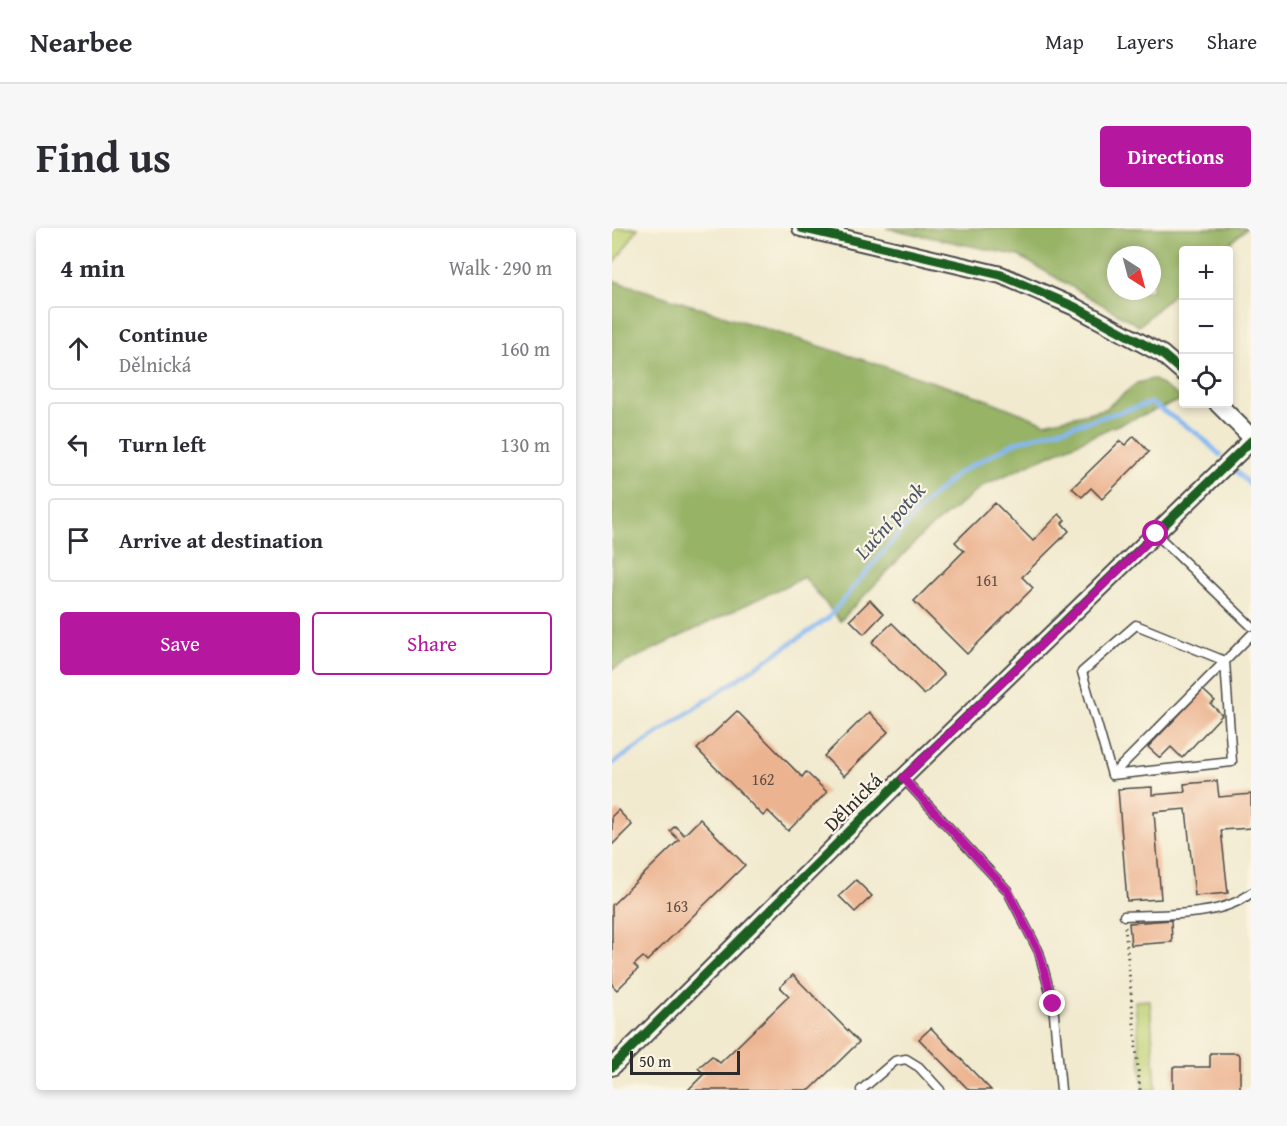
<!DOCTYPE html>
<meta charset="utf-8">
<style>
:root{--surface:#fff;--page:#f7f7f7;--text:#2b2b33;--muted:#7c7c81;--line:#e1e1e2;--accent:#b5179e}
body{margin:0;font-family:"Gentium Book Plus",serif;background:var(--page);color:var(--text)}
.controls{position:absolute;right:18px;top:18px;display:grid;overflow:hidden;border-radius:6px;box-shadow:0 3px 9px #0003}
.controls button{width:54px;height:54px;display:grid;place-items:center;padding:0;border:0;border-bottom:2px solid var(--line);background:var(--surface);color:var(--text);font:30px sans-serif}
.compass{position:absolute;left:495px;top:18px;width:54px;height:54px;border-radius:50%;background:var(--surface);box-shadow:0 3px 9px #0003;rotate:144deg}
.scale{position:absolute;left:18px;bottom:15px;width:110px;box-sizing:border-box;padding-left:6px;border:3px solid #2b2b2b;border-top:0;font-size:16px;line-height:21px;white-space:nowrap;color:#2b2b2b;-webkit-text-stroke:4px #fcf5e5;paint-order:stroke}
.stop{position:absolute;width:18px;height:18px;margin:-14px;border:4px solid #b5179e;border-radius:50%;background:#fff}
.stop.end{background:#b5179e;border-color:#fff;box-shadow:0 2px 6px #0008}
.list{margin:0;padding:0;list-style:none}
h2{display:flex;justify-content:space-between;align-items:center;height:78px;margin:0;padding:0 24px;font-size:26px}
h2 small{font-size:20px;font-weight:400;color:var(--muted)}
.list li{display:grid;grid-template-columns:39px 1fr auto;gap:18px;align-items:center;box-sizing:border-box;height:84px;margin:0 12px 12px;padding:0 12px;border:2px solid var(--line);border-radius:6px}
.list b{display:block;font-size:22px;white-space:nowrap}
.list p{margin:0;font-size:20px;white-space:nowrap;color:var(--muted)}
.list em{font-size:20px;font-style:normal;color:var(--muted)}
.actions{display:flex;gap:12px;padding:18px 24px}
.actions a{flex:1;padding:14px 0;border:2px solid var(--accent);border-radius:6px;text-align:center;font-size:21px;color:var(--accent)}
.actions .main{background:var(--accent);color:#fff}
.icon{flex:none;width:33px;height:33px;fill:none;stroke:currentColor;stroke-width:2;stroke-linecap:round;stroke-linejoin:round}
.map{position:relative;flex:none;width:639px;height:862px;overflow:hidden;border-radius:6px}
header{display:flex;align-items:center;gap:36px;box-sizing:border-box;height:84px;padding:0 30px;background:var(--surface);border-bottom:2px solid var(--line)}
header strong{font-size:28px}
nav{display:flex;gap:33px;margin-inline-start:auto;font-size:21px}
.intro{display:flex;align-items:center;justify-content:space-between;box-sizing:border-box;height:144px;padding:0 36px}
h1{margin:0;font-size:42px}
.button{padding:15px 27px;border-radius:6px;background:var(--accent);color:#fff;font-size:21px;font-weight:700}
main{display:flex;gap:36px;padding:0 36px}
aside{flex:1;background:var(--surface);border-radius:6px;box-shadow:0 3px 9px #0003}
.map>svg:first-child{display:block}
.green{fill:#bfd174;stroke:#757e50;stroke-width:1.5}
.forest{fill:#97b366;stroke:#616f48;stroke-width:1.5;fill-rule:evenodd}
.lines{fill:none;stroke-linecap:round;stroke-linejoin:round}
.stream{stroke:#85b8f2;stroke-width:4.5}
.building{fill:#ecb390}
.lane-casing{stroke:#494844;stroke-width:11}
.street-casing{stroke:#494844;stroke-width:20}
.path{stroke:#494844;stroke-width:3;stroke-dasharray:1.5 4.5;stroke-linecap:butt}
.lane{stroke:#fff;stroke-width:8}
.street{stroke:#fff;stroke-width:16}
.cycleway-casing{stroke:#fcf5e5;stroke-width:13}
.cycleway{stroke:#1b5e20;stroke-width:9}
.route{stroke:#b5179e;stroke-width:8}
.labels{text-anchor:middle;stroke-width:4.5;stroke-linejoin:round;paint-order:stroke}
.number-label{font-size:16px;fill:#5b4d44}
.street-label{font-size:20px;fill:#2b2b2b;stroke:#fcf5e5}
.water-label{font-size:21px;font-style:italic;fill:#465567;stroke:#fcf5e5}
</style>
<header>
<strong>Nearbee</strong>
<nav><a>Map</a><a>Layers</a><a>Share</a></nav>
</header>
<div class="intro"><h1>Find us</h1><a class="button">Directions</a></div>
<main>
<aside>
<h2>4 min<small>Walk · 290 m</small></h2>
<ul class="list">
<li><svg class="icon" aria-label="ahead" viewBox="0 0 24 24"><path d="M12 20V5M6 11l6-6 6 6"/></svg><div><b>Continue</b><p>Dělnická</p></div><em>160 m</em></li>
<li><svg class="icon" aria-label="left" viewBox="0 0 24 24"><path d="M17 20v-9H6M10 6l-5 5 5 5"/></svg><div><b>Turn left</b></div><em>130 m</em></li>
<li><svg class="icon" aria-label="arrive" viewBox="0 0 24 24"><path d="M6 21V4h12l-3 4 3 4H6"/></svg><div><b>Arrive at destination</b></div></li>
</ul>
<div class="actions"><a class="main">Save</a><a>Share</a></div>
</aside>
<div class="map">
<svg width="639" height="862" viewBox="0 0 639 862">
<rect width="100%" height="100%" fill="#fcf5e5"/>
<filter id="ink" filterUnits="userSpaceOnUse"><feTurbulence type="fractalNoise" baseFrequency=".0167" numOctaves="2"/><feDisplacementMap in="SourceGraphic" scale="12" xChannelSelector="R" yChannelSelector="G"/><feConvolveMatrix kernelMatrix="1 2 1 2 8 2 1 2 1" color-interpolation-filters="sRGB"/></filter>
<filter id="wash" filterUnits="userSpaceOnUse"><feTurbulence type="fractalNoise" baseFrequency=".008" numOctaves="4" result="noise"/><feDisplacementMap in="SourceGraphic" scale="24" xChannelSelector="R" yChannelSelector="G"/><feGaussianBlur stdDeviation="1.35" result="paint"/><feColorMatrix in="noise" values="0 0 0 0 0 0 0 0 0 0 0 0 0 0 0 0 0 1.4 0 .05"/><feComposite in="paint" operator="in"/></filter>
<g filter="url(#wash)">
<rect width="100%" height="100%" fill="#f1eacf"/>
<!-- green -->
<g class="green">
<path d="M0,0H26L0,39Z"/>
<path d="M538,772L544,862H531L523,773Z"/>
</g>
<!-- forest -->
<g class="forest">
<path d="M274,0H635L610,22H572L571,57L527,98L407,28ZM504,27H540V63H504Z"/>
<path d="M0,52L368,169L433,195L493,181L525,155L541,151L571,171L498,200L372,257L311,306L228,393L192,349L0,441Z"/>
</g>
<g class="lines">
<!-- stream -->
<g class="stream">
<path d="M625,244L639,258"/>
<path d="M0,536L215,391L311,277L346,245L404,214L539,175L586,206L608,227"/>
</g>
</g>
<g id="blocks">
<!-- building -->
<g class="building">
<path d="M522,208L537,224L490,271L479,260L470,269L460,260L508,213L513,217Z"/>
<path d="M383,275L421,313L447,286L453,292L450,295L457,303L410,349L421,360L355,426L302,373L352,323L343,314Z"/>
<path d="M258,372L271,386L252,406L238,392Z"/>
<path d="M280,395L332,447L312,467L260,414Z"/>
<path d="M591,462L603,473L599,476L610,487L570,530L559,519L548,530L536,519Z"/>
<path d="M125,483L190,549L194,544L215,564L176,603L156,583L151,588L85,521Z"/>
<path d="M257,484L276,504L232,548L212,528Z"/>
<path d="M605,553L607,569L639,566V600L609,602L616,665L583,668L574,581L542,584L549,671L515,673L506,561L540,559V567L573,564L572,556Z"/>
<path d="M6,582L20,597L0,617V588Z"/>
<path d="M88,591L133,637L35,733L31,729L22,737L26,741L5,762L0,757V677L67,612L58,603L63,598L72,607Z"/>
<path d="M244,652L260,668L243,684L227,668Z"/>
<path d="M559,692L560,714L519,717L517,695Z"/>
<path d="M181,747L247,814L198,862H76L92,846L86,840L100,828L108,835L177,768L168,759Z"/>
<path d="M319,800L379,862H357L307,811Z"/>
<path d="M598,825H625L628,828V862H561V839H598Z"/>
</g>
</g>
</g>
<g filter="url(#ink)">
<use href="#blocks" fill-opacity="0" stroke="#494844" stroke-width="1.5"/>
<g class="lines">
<defs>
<g id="lane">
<path d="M544,306L639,398"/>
<path d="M613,433L620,534L500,547L639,407"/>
<path d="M500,547L470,444L524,397L613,433"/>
<path d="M291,550L395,662L427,724L441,776L449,862"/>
<path d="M512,688C550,686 608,690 639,665"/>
<path d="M249,862L283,833L294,831L307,839L328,862"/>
</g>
<g id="street">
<path d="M189,0L389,47L463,79L550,126L572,145"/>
<path d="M606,176L639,209"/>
<path d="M0,839L291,550L639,213"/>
</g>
</defs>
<!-- lane casing -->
<use href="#lane" class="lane-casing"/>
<!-- street casing -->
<use href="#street" class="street-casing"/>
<!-- path -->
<path class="path" d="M513,699L528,862"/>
<!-- lane -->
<use href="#lane" class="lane"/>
<!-- street -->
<use href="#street" class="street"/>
<defs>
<g id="cycleway">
<path d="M189,0L389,47L463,79L550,126L572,145"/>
<path d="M0,839L291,550L639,213"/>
</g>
</defs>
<!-- cycleway casing -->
<use href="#cycleway" class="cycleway-casing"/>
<!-- cycleway -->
<use href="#cycleway" class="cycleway"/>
</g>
</g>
<g class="lines" filter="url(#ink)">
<!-- route -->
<path class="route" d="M441,776L427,724L395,662L291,550L544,306"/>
</g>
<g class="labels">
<!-- number labels -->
<g class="number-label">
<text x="375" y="358">161</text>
<text x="151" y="557">162</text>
<text x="65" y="684">163</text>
</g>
<!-- street labels -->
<g class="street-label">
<text transform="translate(241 574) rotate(-45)" y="7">Dělnická</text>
</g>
<!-- water labels -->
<g class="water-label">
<text transform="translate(278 293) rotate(-48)" y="7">Luční potok</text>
</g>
</g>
</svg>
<div class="controls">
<button>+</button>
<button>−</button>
<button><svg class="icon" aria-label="locate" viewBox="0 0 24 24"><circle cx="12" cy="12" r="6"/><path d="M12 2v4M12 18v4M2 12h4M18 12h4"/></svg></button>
</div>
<svg class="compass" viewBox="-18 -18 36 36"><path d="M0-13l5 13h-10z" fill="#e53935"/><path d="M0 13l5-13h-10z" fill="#7c7c81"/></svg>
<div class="scale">50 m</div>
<div class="stop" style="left:544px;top:306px"></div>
<div class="stop end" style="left:441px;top:776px"></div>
</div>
</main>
